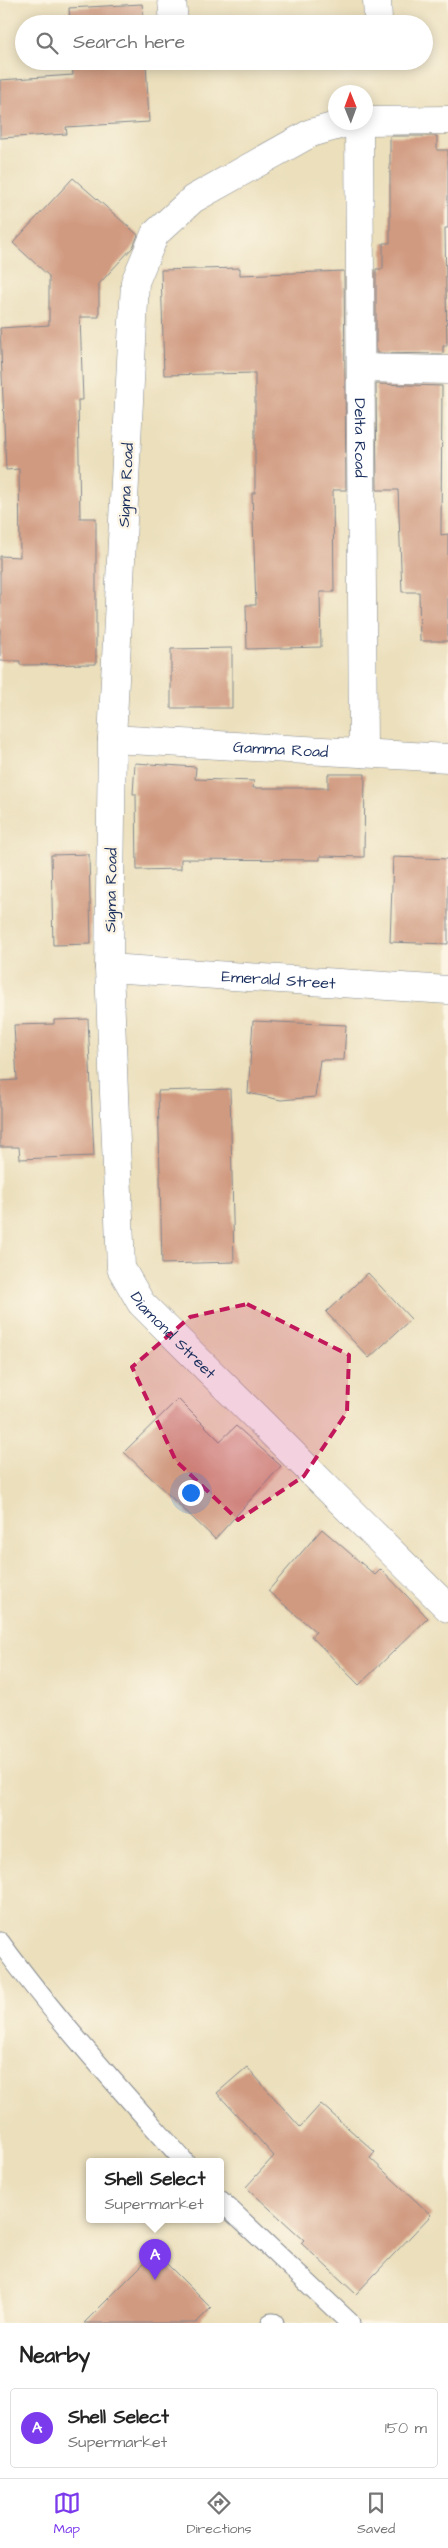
<!DOCTYPE html>
<style>
:root{--surface:#fff;--page:#f6f6f6;--text:#222;--muted:#767676;--line:#e0e0e0;--accent:#7c3aed}
body{margin:0;font-family:"Architects Daughter",sans-serif;background:var(--page);color:var(--text)}
.compass{position:absolute;left:328px;top:85px;width:45px;height:45px;border-radius:50%;background:var(--surface);box-shadow:0 2px 12px #0003;rotate:359deg}
.you{position:absolute;left:190px;top:1492px;width:18px;height:18px;margin:-12px;border:4px solid #fff;border-radius:50%;background:#1a73e8;box-shadow:0 0 0 8px #1a73e833}
.badge{display:grid;place-items:center;width:32px;height:32px;border-radius:50%;background:var(--accent);color:#fff;font-size:16px;font-weight:700}
.pin{position:absolute;translate:-50% -41px;filter:drop-shadow(0 1px 2px #0008)}
.pin::after{content:'';position:absolute;top:26px;width:18px;height:15px;background:inherit;clip-path:polygon(0 0,100% 0,50% 100%)}
.popup{position:absolute;left:86px;top:2158px;width:138px;height:65px;box-sizing:border-box;display:grid;place-content:center;border-radius:5px;background:var(--surface);filter:drop-shadow(0 1px 4px #0005);font-size:16px;white-space:nowrap;color:var(--muted)}
.popup b{font-size:19px;color:var(--text)}
.popup::after{content:'';position:absolute;left:50%;top:100%;margin-left:-10px;border:10px solid transparent;border-top-color:var(--surface)}
.list{margin:0;padding:0;list-style:none}
h2{display:flex;justify-content:space-between;align-items:center;height:65px;margin:0;padding:0 20px;font-size:21px}
h2 small{font-size:16px;font-weight:400;color:var(--muted)}
.list li{display:grid;grid-template-columns:32px 1fr auto;gap:15px;align-items:center;box-sizing:border-box;height:80px;margin:0 10px 10px;padding:0 10px;border:1px solid var(--line);border-radius:5px}
.list b{display:block;font-size:19px;white-space:nowrap}
.list p{margin:0;font-size:16px;white-space:nowrap;color:var(--muted)}
.list em{font-size:16px;font-style:normal;color:var(--muted)}
.icon{flex:none;width:28px;height:28px;fill:none;stroke:currentColor;stroke-width:2;stroke-linecap:round;stroke-linejoin:round}
.map{position:relative;flex:none;width:448px;height:2323px;overflow:hidden}
.search{position:absolute;background:var(--surface);box-shadow:0 2px 12px #0003;left:15px;right:15px;top:15px;height:55px;display:flex;align-items:center;gap:12px;box-sizing:border-box;padding:0 18px;border-radius:28px;color:var(--muted);font-size:19px}
.sheet{height:155px;background:var(--surface)}
nav{display:flex;justify-content:space-around;align-items:center;box-sizing:border-box;height:70px;border-top:1px solid var(--line);background:var(--surface);font-size:14px;color:var(--muted)}
nav a{display:grid;justify-items:center;gap:2px}
nav .on{color:var(--accent)}
.map>svg:first-child{display:block}
.building{fill:#d09a80}
.lines{fill:none;stroke-linecap:round;stroke-linejoin:round}
.lane-casing{stroke:#83878d;stroke-width:21}
.street-casing{stroke:#83878d;stroke-width:29}
.lane{stroke:#fff;stroke-width:19}
.street{stroke:#fff;stroke-width:28}
.marked{fill:#c2185b;fill-opacity:0.2;stroke:#c2185b;stroke-width:4;stroke-dasharray:10 6;stroke-linejoin:round}
.labels{text-anchor:middle;stroke-width:5;stroke-linejoin:round;paint-order:stroke}
.street-label{font-size:16px;fill:#1b2f5e;stroke:#fcf5e5}
</style>
<div class="map">
<svg width="448" height="2323" viewBox="0 0 448 2323">
<rect width="100%" height="100%" fill="#fcf5e5"/>
<filter id="ink" filterUnits="userSpaceOnUse"><feTurbulence type="fractalNoise" baseFrequency=".02" numOctaves="2"/><feDisplacementMap in="SourceGraphic" scale="10" xChannelSelector="R" yChannelSelector="G"/><feConvolveMatrix kernelMatrix="1 2 1 2 8 2 1 2 1" color-interpolation-filters="sRGB"/></filter>
<filter id="wash" filterUnits="userSpaceOnUse"><feTurbulence type="fractalNoise" baseFrequency=".0096" numOctaves="4" result="noise"/><feDisplacementMap in="SourceGraphic" scale="20" xChannelSelector="R" yChannelSelector="G"/><feGaussianBlur stdDeviation="1.12" result="paint"/><feColorMatrix in="noise" values="0 0 0 0 0 0 0 0 0 0 0 0 0 0 0 0 0 1.4 0 .05"/><feComposite in="paint" operator="in"/></filter>
<g filter="url(#wash)">
<rect width="100%" height="100%" fill="#ebdfbc"/>
<g id="blocks">
<!-- building -->
<g class="building">
<path d="M142,4L144,24H70L69,8Z"/>
<path d="M72,61H146L149,122L66,127L67,134L0,138V80L73,75Z"/>
<path d="M390,136H437V150H448V228H445L447,346H443V354L376,353V269H383V243H390Z"/>
<path d="M73,178L138,235L133,247L99,284V317H80L83,400H78L80,518H96V664L20,665V661H0V556L20,557L19,469L6,470L0,328L49,325V276L13,243Z"/>
<path d="M240,268V275L344,271L346,490H333L334,592H320L321,647L247,649L246,605H256L252,493H255V373L164,375L161,270Z"/>
<path d="M376,384L442,386L441,535L448,534V641H420L419,592H402L398,490H377Z"/>
<path d="M232,648V708H171V649Z"/>
<path d="M135,763L196,767L195,779L254,781L253,788H328V774H365L364,857L320,856V860L181,859V869L137,870L136,794H133Z"/>
<path d="M89,854L91,944L53,945L51,855Z"/>
<path d="M393,857L448,859V944L390,942Z"/>
<path d="M88,1019L94,1156L20,1159L19,1147H0V1081L17,1080L14,1025L54,1024V1020Z"/>
<path d="M253,1021L346,1025L344,1060H320L315,1097L281,1100L248,1093Z"/>
<path d="M230,1089L234,1262L162,1264L158,1091Z"/>
<path d="M368,1273L411,1319L369,1358L326,1312Z"/>
<path d="M178,1399L220,1441L236,1426L281,1466L215,1539L124,1452Z"/>
<path d="M322,1529L375,1575L381,1569L428,1618L359,1685L311,1636L316,1632L268,1591Z"/>
<path d="M247,2067L300,2127L321,2104L375,2152L370,2158L431,2215L356,2294L301,2243L304,2240L246,2187L274,2156L217,2093Z"/>
<path d="M155,2252L211,2308L196,2323H84Z"/>
</g>
</g>
</g>
<g filter="url(#ink)">
<use href="#blocks" fill-opacity="0" stroke="#83878d" stroke-width="1"/>
<g class="lines">
<defs>
<g id="lane">
<path d="M0,1942C56,2019 121,2090 184,2161"/>
<path d="M220,2200L350,2323"/>
<path d="M271,2323H274"/>
</g>
<g id="street">
<path d="M172,0L174,24"/>
<path d="M377,0L378,20"/>
<path d="M366,121L448,120"/>
<path id="s1" d="M350,122L311,133L193,199L155,234L135,282L112,739L109,968L121,1268L141,1303L448,1608"/>
<path id="s2" d="M359,122L363,753"/>
<path d="M362,368L448,370"/>
<path id="s3" d="M112,739L448,758"/>
<path id="s4" d="M109,968L448,990"/>
</g>
</defs>
<!-- lane casing -->
<use href="#lane" class="lane-casing"/>
<!-- street casing -->
<use href="#street" class="street-casing"/>
<!-- lane -->
<use href="#lane" class="lane"/>
<!-- street -->
<use href="#street" class="street"/>
</g>
</g>
<!-- marked area -->
<path class="marked" d="M247,1304L349,1355L347,1412L304,1476L238,1520L176,1461L132,1367L190,1317Z"/>
<g class="labels">
<!-- street labels -->
<g class="street-label">
<text dy="6" stroke="none"><textPath href="#s2" startOffset="316">Delta Road</textPath></text>
<text transform="translate(125 485) rotate(-87)" y="6">Sigma Road</text>
<text dy="6" stroke="none"><textPath href="#s3" startOffset="169">Gamma Road</textPath></text>
<text transform="translate(110 890) rotate(-89)" y="6">Sigma Road</text>
<text dy="6" stroke="none"><textPath href="#s4" startOffset="170">Emerald Street</textPath></text>
<text dy="6" stroke="none"><textPath href="#s1" startOffset="1352">Diamond Street</textPath></text>
</g>
</g>
</svg>
<svg class="compass" viewBox="-18 -18 36 36"><path d="M0-13l5 13h-10z" fill="#e53935"/><path d="M0 13l5-13h-10z" fill="#767676"/></svg>
<div class="you"></div>
<div class="pin badge" style="left:155px;top:2280px">A</div>
<div class="popup"><b>Shell Select</b>Supermarket</div>
<div class="search"><svg class="icon" aria-label="search" viewBox="0 0 24 24"><circle cx="10" cy="10" r="6"/><path d="M15 15l6 6"/></svg>Search here</div>
</div>
<section class="sheet">
<h2>Nearby<small></small></h2>
<ul class="list">
<li><span class="badge">A</span><div><b>Shell Select</b><p>Supermarket</p></div><em>150 m</em></li>
</ul>
</section>
<nav>
<a class="on"><svg class="icon" aria-label="map" viewBox="0 0 24 24"><path d="M3 6l6-2 6 2 6-2v14l-6 2-6-2-6 2zM9 4v14M15 6v14"/></svg>Map</a>
<a><svg class="icon" aria-label="directions" viewBox="0 0 24 24"><path d="M12 3l9 9-9 9-9-9zM9 14v-3h6M13 9l2 2-2 2"/></svg>Directions</a>
<a><svg class="icon" aria-label="saved" viewBox="0 0 24 24"><path d="M7 4h10v16l-5-4-5 4z"/></svg>Saved</a>
</nav>
